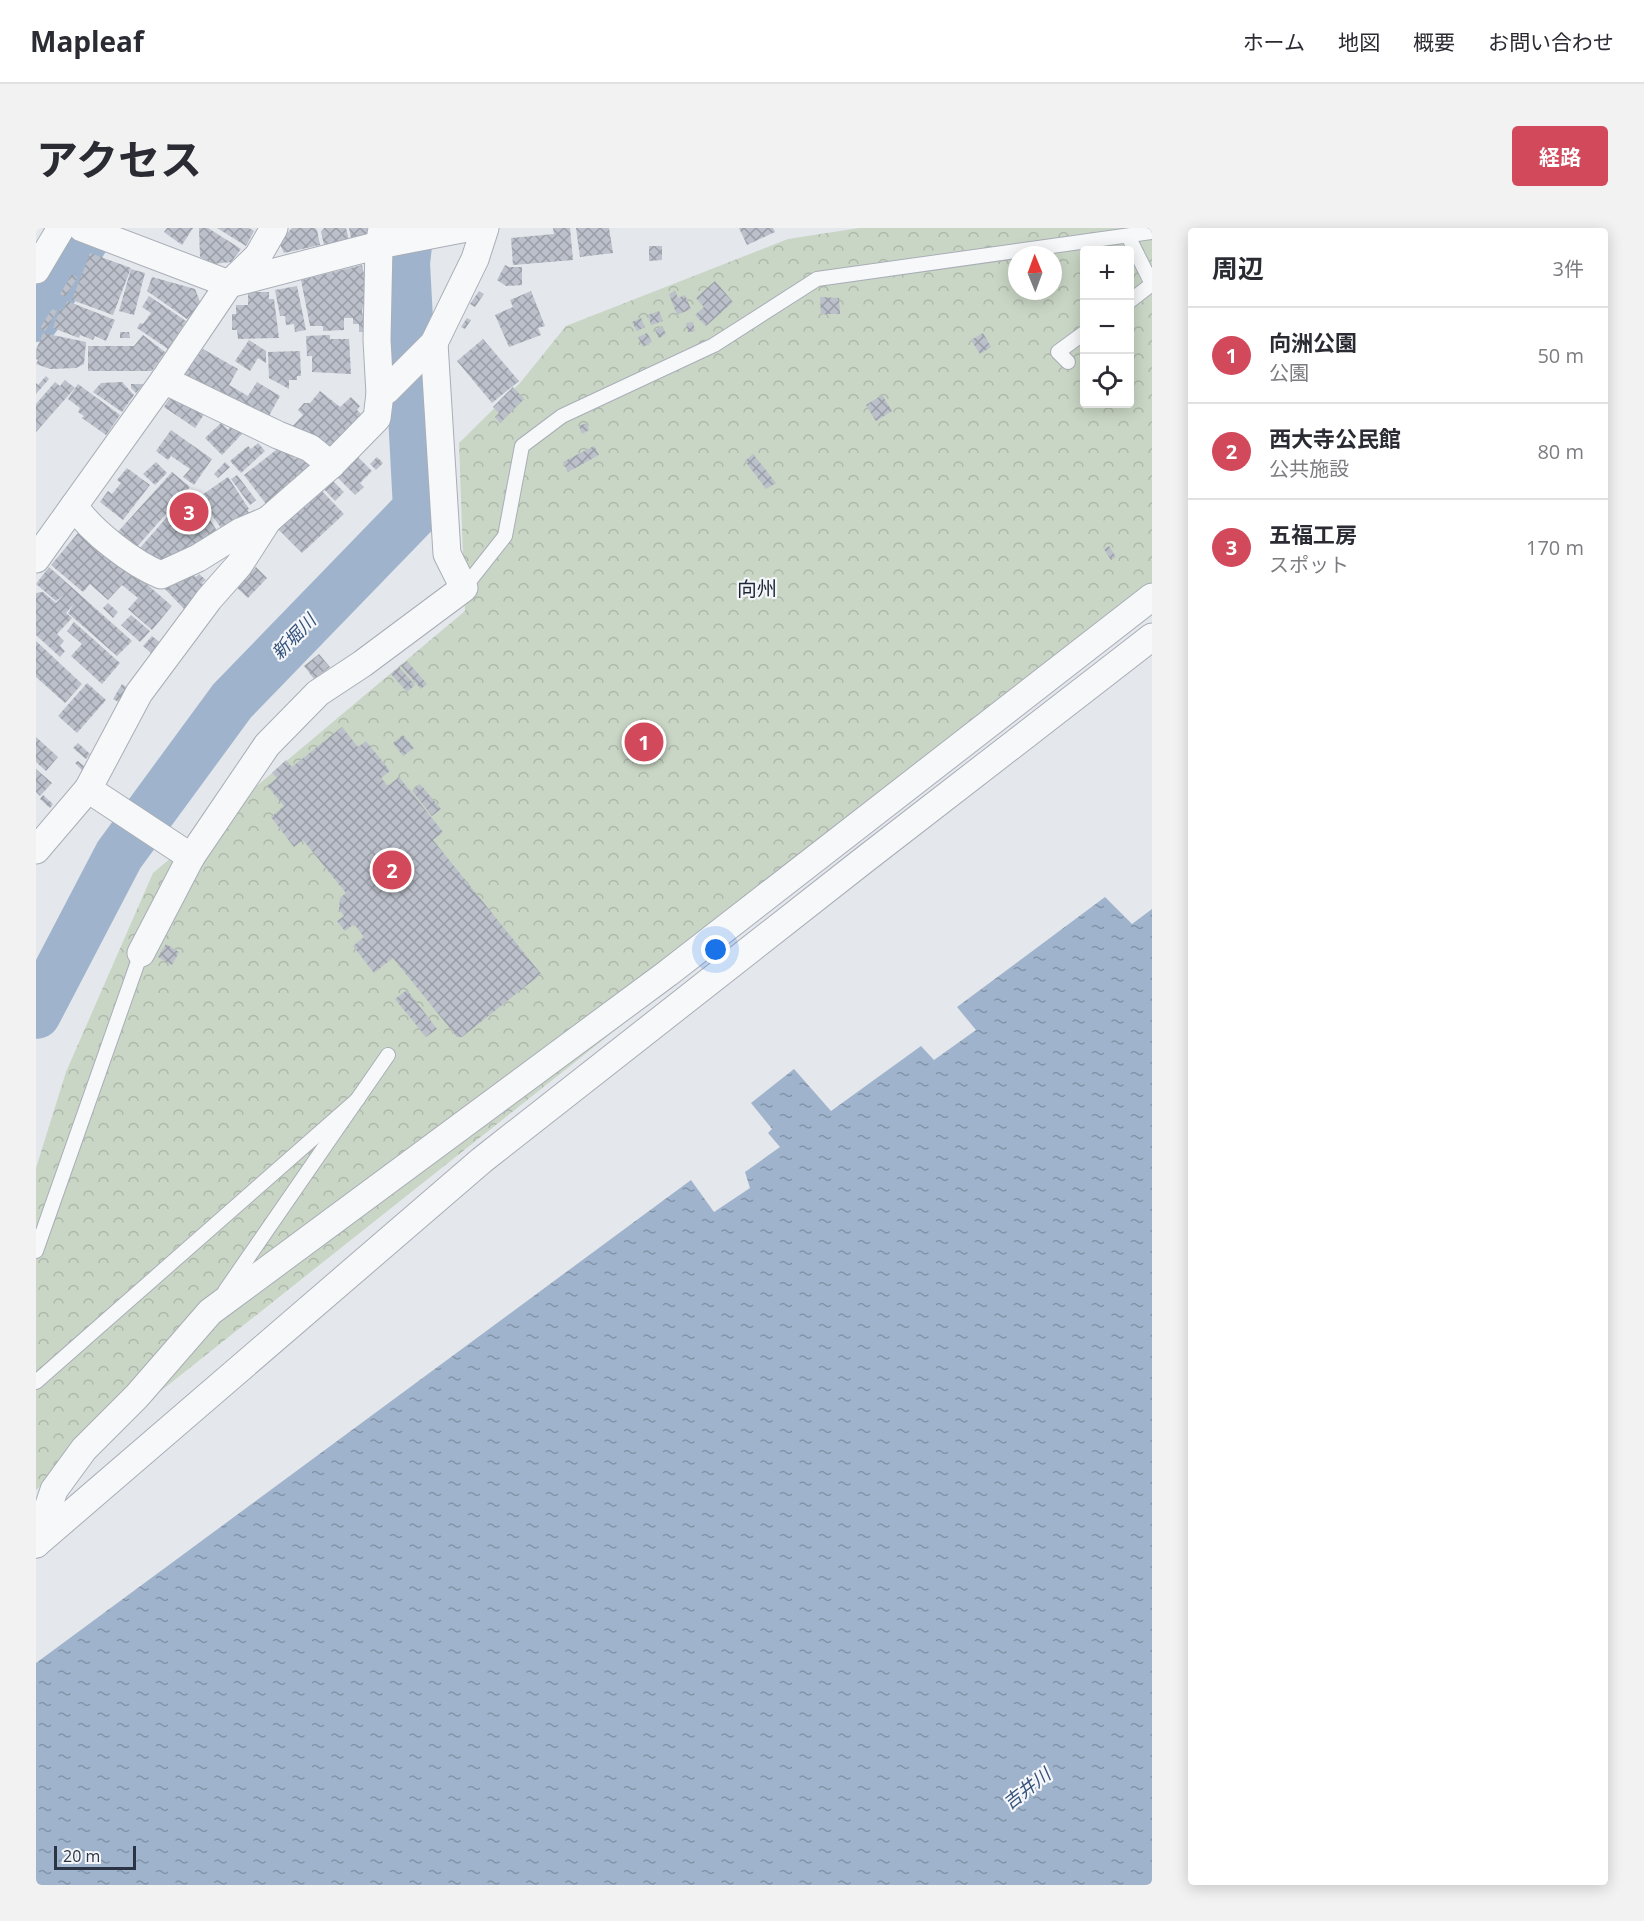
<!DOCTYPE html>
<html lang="ja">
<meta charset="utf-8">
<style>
:root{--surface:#fff;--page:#f2f2f3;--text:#2b2b33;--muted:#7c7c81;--line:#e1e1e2;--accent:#d1495b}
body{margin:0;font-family:"Open Sans","Noto Sans JP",sans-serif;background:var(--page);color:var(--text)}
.controls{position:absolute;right:18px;top:18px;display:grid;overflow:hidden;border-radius:6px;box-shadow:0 3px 15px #0003}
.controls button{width:54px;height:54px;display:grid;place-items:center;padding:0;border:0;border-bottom:2px solid var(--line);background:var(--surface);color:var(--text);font:30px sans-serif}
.compass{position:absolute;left:972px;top:18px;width:54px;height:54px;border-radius:50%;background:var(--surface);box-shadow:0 3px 15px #0003;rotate:359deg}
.scale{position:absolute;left:18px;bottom:15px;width:82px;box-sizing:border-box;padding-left:6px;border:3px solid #2b3445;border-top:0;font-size:16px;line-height:21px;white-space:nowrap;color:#2b3445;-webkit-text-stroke:4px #f4f6f9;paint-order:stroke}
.you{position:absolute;left:680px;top:722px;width:21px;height:21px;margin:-15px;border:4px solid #fff;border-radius:50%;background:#1a73e8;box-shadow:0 0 0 9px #1a73e833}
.badge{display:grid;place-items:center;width:39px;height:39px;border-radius:50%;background:var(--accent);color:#fff;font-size:20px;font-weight:700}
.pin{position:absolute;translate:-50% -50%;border:3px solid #fff;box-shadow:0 2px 6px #0006}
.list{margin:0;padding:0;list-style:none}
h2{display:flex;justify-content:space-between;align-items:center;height:78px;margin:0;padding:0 24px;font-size:26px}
h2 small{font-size:20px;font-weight:400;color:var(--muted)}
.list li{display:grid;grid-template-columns:39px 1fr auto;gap:18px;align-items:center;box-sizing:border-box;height:96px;padding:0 24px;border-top:2px solid var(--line)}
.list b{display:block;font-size:22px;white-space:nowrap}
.list p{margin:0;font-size:20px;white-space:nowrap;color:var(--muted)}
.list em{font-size:20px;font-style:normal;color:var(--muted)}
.icon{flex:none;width:33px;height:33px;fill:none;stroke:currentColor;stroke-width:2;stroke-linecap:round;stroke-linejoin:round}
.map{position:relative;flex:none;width:1116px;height:1657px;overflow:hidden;border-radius:6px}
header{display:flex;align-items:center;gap:36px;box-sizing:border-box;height:84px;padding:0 30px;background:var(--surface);border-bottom:2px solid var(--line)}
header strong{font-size:28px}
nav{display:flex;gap:33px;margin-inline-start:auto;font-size:21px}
.intro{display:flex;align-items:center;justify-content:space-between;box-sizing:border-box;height:144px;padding:0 36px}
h1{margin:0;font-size:42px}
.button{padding:15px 27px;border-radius:6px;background:var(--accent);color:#fff;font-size:21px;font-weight:700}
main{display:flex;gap:36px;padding:0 36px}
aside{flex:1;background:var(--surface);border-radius:6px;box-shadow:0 3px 15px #0003}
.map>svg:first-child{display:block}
.park{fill:url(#park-crowns);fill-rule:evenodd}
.water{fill:url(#water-ripples)}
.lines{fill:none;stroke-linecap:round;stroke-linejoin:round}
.river{stroke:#9fb4cc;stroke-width:50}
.building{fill:url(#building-cross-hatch)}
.service-casing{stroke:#a9aeb7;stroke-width:16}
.minor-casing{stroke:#a9aeb7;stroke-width:29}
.service{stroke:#f7f8fa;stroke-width:14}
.minor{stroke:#f7f8fa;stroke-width:27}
.labels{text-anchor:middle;stroke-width:4.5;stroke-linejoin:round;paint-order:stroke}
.water-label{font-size:18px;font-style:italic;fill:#34527a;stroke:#f4f6f9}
.quarter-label{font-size:20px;fill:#1d2536;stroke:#f4f6f9}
</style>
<header>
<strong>Mapleaf</strong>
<nav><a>ホーム</a><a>地図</a><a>概要</a><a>お問い合わせ</a></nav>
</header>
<div class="intro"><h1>アクセス</h1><a class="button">経路</a></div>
<main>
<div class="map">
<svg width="1116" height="1657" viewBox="0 0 1116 1657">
<defs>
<pattern id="park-crowns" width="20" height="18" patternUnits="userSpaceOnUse" patternTransform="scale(1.5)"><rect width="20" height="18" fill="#c9d6c5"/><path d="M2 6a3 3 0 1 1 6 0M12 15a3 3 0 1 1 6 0" fill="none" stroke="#adb8ab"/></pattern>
<pattern id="water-ripples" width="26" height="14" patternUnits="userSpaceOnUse" patternTransform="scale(1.5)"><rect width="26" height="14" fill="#9fb4cc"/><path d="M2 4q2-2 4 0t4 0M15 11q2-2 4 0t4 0" fill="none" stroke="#8293a7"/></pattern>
<pattern id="building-cross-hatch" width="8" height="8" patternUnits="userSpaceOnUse" patternTransform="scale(1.5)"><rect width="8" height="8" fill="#bbc0ca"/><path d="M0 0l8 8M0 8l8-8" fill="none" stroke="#989da6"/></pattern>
</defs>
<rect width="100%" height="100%" fill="#e4e7ec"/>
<!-- park -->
<path class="park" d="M823,0H1116V376L0,1262V940L30,844L117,645L429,383L423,215L484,155L530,98L752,11ZM1048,22H1094V176H1048ZM981,27H1017V63H981Z"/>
<!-- water -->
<path class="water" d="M1069,669L1096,696L1116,681V1657H0V1435L655,952L678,984L714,960L709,944L744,919L732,905L736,901L715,875L758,841L795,883L885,818L898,832L940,802L921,779Z"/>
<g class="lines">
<!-- river -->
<g class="river">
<path d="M0,89L55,0"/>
<path d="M0,786L83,627L196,473L382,281L369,35L373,0"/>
</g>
</g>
<!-- building -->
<g class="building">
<path d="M131,0H157L146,17L128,4Z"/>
<path d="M163,0H172L205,21L195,34L178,36L164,29Z"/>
<path d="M181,0H213L218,3L210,18Z"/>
<path d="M256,0H279L281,2L284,17L248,25L243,14Z"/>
<path d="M288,0H310L313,12L288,17L285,4Z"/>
<path d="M313,0H336L337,5L315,10Z"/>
<path d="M517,0H534L537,32L477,37L475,10L518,6Z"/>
<path d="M540,0H573L577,25L544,29Z"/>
<path d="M703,0H737L739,4L711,17Z"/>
<path d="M613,18H626V32L613,33Z"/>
<path d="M54,25L95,40L77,87L36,72Z"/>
<path d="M326,37L332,64L326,82L329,104H323V96H317V90H308V102L287,103V98H274L265,52Z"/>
<path d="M469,37L473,39H486V57L470,58L461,52Z"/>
<path d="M95,41L109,45L98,87L83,83Z"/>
<path d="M36,46L41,50L29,69L24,66Z"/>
<path d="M116,49L159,61L165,76L151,91L111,63Z"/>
<path d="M679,53L697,74L670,98L659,87L668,79L660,70Z"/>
<path d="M261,58L270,102L259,104L258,96L250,97L249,88H244L239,62Z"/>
<path d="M443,63L448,66L439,79L434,76Z"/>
<path d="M495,63L509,98L502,100L505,107L473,119L459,87L477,79L474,72Z"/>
<path d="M639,63L642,70L649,67L655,81L641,87L633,66Z"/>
<path d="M212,64H233V71H238L243,110L202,111L201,102H196V86H200V77H212Z"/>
<path d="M113,68L150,93L132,121L101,100L104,95L107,96L115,85L106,79Z"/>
<path d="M784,69L803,70L804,86H785Z"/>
<path d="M31,73L79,92L70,113L59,108L57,112L44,107L43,110L17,100L24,81L28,82Z"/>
<path d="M16,81L21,83L9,103L4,100Z"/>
<path d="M623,83L627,93L615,97L612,87Z"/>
<path d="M431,90L435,92L429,101L425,99Z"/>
<path d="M605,90L609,99L601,103L596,94Z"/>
<path d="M657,94L659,103L652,104L650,95Z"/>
<path d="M626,98L630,106L623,110L619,102Z"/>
<path d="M84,104H93L94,110H84Z"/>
<path d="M7,105L50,114L48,136L40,140L14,141L0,136L2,132L0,131V122Z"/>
<path d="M611,105L616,114L607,119L602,109Z"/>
<path d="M947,105L955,119L944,126L935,112Z"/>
<path d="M107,107L129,124L116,143H52V118H98Z"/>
<path d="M294,107V111H313L315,146L276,144V128H271L270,108Z"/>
<path d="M447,111L483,153L456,175L421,133Z"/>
<path d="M213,112L230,123V135L222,130L214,143L199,133Z"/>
<path d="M167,121L202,141L193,157L212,168L221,154L244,168L230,193L148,147Z"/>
<path d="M264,123L265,148H261V152H253V161L233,150L232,124Z"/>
<path d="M10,148L13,151L0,166V155L2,157Z"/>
<path d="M29,152L39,160L0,204V176L19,154L24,158Z"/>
<path d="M86,154L98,167L86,184L57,164L65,155Z"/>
<path d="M42,156L84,187L70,207L46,190L48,188L42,184L44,180L32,171Z"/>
<path d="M95,156H107L100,165L95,160Z"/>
<path d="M477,159L488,171L464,195L459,189L463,185L457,179Z"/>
<path d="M284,163L304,179L315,169L324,178L321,182L329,190L297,223L253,202L267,187L262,182L268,175H274Z"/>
<path d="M846,167L856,183L840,193L830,177Z"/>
<path d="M135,168L169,185L159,200L128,179Z"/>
<path d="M185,195L192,202L196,197L206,206L186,227L169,210Z"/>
<path d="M551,195L553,202L546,206L543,198Z"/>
<path d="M135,202L176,231L158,257L147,249L154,241L135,228L132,232L120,223Z"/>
<path d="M222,215L229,223L205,245L194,233L212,218L215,221Z"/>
<path d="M558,218L563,227L532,244L527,234Z"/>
<path d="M244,219L260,231L266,227L280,239L230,276L208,247Z"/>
<path d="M717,226L740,255L730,261L709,233Z"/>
<path d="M321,228L336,243L324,255L328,259L319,267L300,248Z"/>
<path d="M341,229L347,235L340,242L334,236Z"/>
<path d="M120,234L131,245L119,257L107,246Z"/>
<path d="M189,234L194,239L182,250L178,246Z"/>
<path d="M91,240L114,257L87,292L64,274L72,263L76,266L85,255L81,252Z"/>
<path d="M136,244L154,259L98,322L80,306Z"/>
<path d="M201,247L220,272L214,277L195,251Z"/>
<path d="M192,249L213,281L211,282L214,286L196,298L193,295L185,300L163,269Z"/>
<path d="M295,251L308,264L299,273L286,259Z"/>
<path d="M284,261L308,286L266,325L242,301Z"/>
<path d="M155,262L183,306L151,323L119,334L103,321Z"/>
<path d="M42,305L51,312L55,308L136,378L116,402L92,381L102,370L86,357L72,372L54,356L47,364L15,337Z"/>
<path d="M1073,318L1080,329L1075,332L1068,321Z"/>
<path d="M13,339L96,413L81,428L32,385L38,376L30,385L36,390L21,406L28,413L24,418L29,423L24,429L0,407V365L7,364L20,375L28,367L20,373L0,356Z"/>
<path d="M220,339L231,350L212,370L197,356L213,346Z"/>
<path d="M155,343L160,349L163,346L170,352L166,355L171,360L150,383L128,360Z"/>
<path d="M72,375L82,384L77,390L67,380Z"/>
<path d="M95,387L114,403L104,414L85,397Z"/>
<path d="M38,394L84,435L66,456L35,428L46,416L31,403Z"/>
<path d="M116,408L126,416L116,426L107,418Z"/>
<path d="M0,413L46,456L29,475L0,449Z"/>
<path d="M283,426L294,439L278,451L268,438Z"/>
<path d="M371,433L391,456L385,461L365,438Z"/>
<path d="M363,439L379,457L371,464L355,446Z"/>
<path d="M51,455L70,472L41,505L22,488Z"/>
<path d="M86,456L95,462L86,476L77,471Z"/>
<path d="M306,499L322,519L330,513L354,543L345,550L352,558L363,549L407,604L397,612L505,746L426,809H421L357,730L338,745L317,718L328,709L318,696L309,703L301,693L308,688L303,681L304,670L310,665L267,612L258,619L235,589L248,578L231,558L241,550L236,545L250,532L256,539Z"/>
<path d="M367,507L378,520L367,528L357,515Z"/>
<path d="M0,509L22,529L10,543L0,534Z"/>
<path d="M42,515L54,526L50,531L37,520Z"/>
<path d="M42,533L49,539L46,542L39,535Z"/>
<path d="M0,541L16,555L4,568L0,564Z"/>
<path d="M384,556L405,581L396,588L376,563Z"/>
<path d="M7,567L17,576L14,580L4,571Z"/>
<path d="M130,716L143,724L136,737L122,729Z"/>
<path d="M371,762L401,801L390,809L359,771Z"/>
</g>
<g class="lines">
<defs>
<g id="service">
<path d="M1092,8L1116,56L1094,73"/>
<path d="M1032,134L1022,124L1048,105"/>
<path d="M428,360L469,308L486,218L526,188L678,117L781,51L1116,4"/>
<path d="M0,1023L105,725"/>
<path d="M189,1063L352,827"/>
<path d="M0,1154L322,871"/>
</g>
<g id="minor">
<path d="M46,0L193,56L343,17L431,0"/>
<path d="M0,42L25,0"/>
<path d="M128,152L242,207L274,220L295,237"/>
<path d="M344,166L341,112L343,17L346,1"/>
<path d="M38,278C56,304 96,335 125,347L162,330L204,304L232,292"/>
<path d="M0,331L128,152L193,56L222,28L238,0"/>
<path d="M52,561L155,629"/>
<path d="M0,622L52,561L103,465L173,371L203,337L232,292L295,237L341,190L344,166L351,162L398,115L439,31L449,0"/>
<path d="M105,725L155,629L231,517L282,465L326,436L428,360L411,326L398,115"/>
<path d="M0,1316L18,1262L48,1221L101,1168L174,1084L632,745L1116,369"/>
<path d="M0,1316L446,932L828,632L1116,409"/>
</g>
</defs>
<!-- service casing -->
<use href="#service" class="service-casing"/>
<!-- minor casing -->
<use href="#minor" class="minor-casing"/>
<!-- service -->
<use href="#service" class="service"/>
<!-- minor -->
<use href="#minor" class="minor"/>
</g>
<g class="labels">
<!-- water labels -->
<g class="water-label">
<text transform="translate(258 409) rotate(-46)" y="6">新堀川</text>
<text transform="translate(991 1561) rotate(-38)" y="6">吉井川</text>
</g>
<!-- quarter labels -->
<g class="quarter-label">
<text x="721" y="368">向州</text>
</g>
</g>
</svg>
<div class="controls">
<button>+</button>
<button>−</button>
<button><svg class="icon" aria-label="locate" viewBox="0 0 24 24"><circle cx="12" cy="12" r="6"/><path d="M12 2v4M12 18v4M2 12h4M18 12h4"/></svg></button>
</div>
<svg class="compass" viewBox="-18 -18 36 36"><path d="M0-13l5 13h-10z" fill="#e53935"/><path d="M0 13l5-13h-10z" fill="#7c7c81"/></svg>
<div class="scale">20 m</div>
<div class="you"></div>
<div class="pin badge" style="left:608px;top:514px">1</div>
<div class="pin badge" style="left:356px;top:642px">2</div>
<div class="pin badge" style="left:153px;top:284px">3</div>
</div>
<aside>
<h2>周辺<small>3件</small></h2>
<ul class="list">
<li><span class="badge">1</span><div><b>向洲公園</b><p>公園</p></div><em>50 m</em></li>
<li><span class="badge">2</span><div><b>西大寺公民館</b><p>公共施設</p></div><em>80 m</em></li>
<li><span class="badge">3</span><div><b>五福工房</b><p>スポット</p></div><em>170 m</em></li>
</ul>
</aside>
</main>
